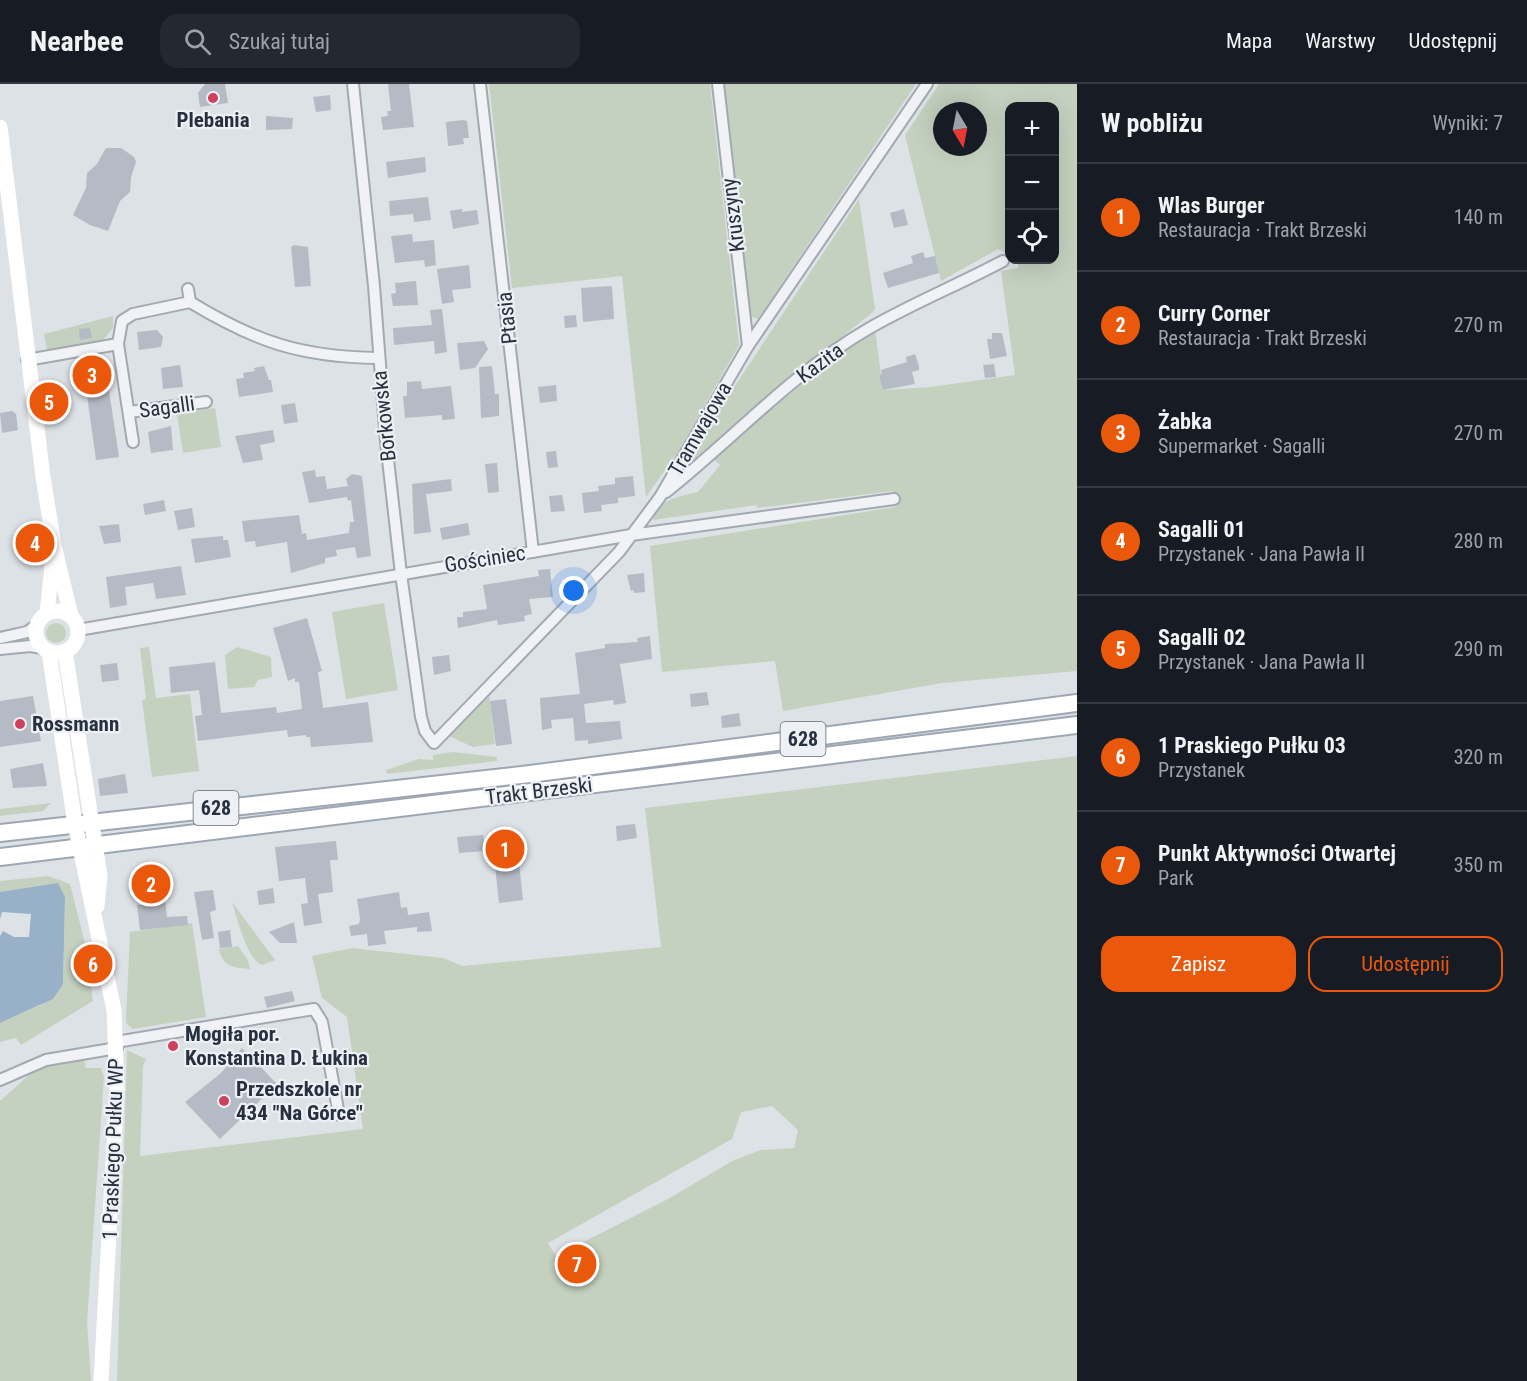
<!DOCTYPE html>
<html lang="pl">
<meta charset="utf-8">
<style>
:root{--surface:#171b24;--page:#242831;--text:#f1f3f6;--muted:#9ea1a6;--line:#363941;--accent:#ea580c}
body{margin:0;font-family:"Roboto Condensed",sans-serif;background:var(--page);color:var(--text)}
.controls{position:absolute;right:18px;top:18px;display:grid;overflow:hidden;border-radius:12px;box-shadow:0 6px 24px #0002}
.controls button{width:54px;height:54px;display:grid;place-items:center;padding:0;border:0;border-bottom:2px solid var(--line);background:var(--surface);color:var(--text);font:30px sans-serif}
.compass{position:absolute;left:933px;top:18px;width:54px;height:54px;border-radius:50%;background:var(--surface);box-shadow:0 6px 24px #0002;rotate:170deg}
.you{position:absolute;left:574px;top:507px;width:21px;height:21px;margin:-15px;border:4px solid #fff;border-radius:50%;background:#1a73e8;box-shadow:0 0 0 9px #1a73e833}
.badge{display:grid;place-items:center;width:39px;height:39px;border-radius:50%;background:var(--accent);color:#fff;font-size:20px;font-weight:700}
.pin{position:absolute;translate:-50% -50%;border:3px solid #fff;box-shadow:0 2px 6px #0006}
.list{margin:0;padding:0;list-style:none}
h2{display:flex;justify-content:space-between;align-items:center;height:78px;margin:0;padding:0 24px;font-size:26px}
h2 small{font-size:20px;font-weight:400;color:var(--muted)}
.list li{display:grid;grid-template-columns:39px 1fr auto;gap:18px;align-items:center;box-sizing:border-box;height:108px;padding:0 24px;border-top:2px solid var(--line)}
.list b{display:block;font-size:22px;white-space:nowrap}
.list p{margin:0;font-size:20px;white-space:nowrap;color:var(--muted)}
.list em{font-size:20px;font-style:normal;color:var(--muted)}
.actions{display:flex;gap:12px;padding:18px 24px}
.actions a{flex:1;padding:14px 0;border:2px solid var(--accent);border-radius:18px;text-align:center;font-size:21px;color:var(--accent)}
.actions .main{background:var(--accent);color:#fff}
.icon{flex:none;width:33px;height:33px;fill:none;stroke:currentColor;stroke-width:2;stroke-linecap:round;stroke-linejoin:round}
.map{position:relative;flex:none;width:1077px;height:1297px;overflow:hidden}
header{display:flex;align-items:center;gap:36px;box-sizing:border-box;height:84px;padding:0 30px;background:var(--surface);border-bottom:2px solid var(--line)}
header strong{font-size:28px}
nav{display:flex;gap:33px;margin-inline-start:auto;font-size:21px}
.search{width:420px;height:54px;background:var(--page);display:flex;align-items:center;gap:15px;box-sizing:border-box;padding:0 21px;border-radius:18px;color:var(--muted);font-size:22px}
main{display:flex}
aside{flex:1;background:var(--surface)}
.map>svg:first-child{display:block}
.green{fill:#c4d1bf;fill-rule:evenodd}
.water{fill:#98b1c8}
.building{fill:#b5bbc4}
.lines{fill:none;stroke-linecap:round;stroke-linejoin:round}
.street-casing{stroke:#a3a9b1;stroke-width:14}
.primary-casing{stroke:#9da6b3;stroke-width:20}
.street{stroke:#f0f2f6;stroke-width:10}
.secondary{stroke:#fff;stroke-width:15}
.primary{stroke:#fff;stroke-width:16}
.poi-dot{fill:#ce415b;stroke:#edf0f5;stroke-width:2}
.labels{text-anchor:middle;stroke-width:4.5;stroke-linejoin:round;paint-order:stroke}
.shield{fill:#edf0f5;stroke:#626a75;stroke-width:1.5}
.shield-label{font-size:20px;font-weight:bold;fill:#27303e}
.poi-label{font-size:21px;font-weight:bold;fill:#27303e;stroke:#edf0f5;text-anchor:start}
.street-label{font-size:21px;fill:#27303e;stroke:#edf0f5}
</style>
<header>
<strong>Nearbee</strong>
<div class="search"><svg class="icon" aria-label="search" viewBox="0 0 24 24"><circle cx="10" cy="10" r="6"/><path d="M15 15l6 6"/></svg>Szukaj tutaj</div>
<nav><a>Mapa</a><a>Warstwy</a><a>Udostępnij</a></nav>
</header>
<main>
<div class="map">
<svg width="1077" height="1297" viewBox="0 0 1077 1297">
<rect width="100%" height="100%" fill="#dde2e7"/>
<!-- green -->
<g class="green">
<path d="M489,0H710L739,261L678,368L646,413L622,192L512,204Z"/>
<path d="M724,0H916L758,235L750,232Z"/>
<path d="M939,0H1077V587L942,599L783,627L775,577L662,588L650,462L895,423L893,407L757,424V421L653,436C659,415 679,412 698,408L720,381L712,374L857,255L875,245L883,306L931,303L1015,291L1001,187L1018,184V176H1054V22H1010L1009,170L998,165L941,197L905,51ZM942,27H978V63H942Z"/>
<path d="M859,115L875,225L873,228L744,331L693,377L687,374Z"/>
<path d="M113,232V244L102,257L47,266L44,250Z"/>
<path d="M215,324L221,363L183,369L177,330Z"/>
<path d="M384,519L398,606L346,615L332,528Z"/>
<circle cx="56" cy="549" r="10"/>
<path d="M149,563L156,614L190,610L199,687L152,693L142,616L146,615L140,564Z"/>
<path d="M237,563L271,573L272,593L258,596L254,603L228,605L225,571Z"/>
<path d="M489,610L495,660L473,663L447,651Z"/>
<path d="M453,668L497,673V677L387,690L386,686L419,675L433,676V671Z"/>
<path d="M1077,672V1297H117L127,966L146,975L143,982L140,1072L363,1045L347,933L322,914L312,872L352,864L443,874L463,882L661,863L645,724ZM772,1022L798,1046L794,1064L761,1066L734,1076L668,1115L556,1172L548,1159L732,1055L741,1028Z"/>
<path d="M51,719L43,727L0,732V725Z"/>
<path d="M48,792L70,800L85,859L93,917L21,961L16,954L0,958V939L41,921L63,900L65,813L57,800L0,808V797Z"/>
<path d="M232,818L275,876L262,881C247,876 237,833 232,818Z"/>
<path d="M192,839L206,933L133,945L127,940L126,935L130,848Z"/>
<path d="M238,862L248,876L250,885C233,884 222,882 219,865Z"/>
<path d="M84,975L86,984H101L104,993L87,1238L91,1297H0V1017L37,984Z"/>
</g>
<!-- water -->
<path class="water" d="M58,799L65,813L63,900L53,915L0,939V852L3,847L14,853H29L31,830L2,828L0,835V808Z"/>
<!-- building -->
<g class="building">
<path d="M205,0H225L228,19L200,23L198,9Z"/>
<path d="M388,0H409L414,43L383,46L381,33L388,32L387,27H391Z"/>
<path d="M330,11L331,26L316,28L313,13Z"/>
<path d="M266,32L293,34L292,45L266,46Z"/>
<path d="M463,36L467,37L469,54H463L464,60L448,62L446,38Z"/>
<path d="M106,64H121L134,73L136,78L131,93L130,108L120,117L108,147L90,141L73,131L86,104L87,89L97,80Z"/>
<path d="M425,73L426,88L388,94L386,78Z"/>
<path d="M428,113L431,136L414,138L413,130L390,132L389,117Z"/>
<path d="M462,125V128L477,126L479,140L453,145L450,127Z"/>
<path d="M904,125L908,141L894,144L890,129Z"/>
<path d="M412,150L413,158L434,156L436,181L425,183L424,176L395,179L391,152Z"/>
<path d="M294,161L308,163L311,202L295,203L291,163Z"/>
<path d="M923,168L925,174L935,172L939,189L888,204L883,189L913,179L911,172Z"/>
<path d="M469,181L471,204L452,206L454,218L442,220L437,185Z"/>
<path d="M416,197L418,221L393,222L391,210L396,209L395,199Z"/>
<path d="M612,202L614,235L583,238L581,204Z"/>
<path d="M442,225L447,268L435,270L434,257L394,261L393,244L432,241L430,226Z"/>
<path d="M576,231L577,243L565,244L564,232Z"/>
<path d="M90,244L92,254L80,256L79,245Z"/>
<path d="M157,246L163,253L161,263L139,266L137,248Z"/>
<path d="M992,249H1002L1007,272L990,275L987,255H992Z"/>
<path d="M484,257L488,265L475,284L460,286L457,259Z"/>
<path d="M915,270L919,282V286L912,288L915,300L883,306L879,291L882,290L881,286L907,278L906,273Z"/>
<path d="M105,280L119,373L96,376L83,283Z"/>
<path d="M994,280L996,293L985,294L983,281Z"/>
<path d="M180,281L183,303L163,305L161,284Z"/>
<path d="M264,282L269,296H271L273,308L239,313L236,295L244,294L243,289L255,287L254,284Z"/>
<path d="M492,282L495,310H499V332L481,334L479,283Z"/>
<path d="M421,297L422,305L451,302L455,335L442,336V331L405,334L403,312H407V298Z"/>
<path d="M556,301L557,317L540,319L538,303Z"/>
<path d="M295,319L298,338L284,340L281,321Z"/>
<path d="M12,327L16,330L18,346L2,349L0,329Z"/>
<path d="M171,342L173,366L151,369L148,348Z"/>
<path d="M273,346L275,358L260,361L263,376L243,379L235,352Z"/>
<path d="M556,367L558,383L548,384L546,368Z"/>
<path d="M497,379L499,408L488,409L485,380Z"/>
<path d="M315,386L316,393L325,392L327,405L348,402L346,395L352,390L362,392L371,472L357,474L355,463L336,466L337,472L325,474V479L291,489L287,458L256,463L255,457L245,458L242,437L299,431L302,450L306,449L307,456L349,449L350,438H354L351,416L348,417L347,413L309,419L302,388Z"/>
<path d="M633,392L635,412L618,414V419L601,421L602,427L584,429L582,409L599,407L598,402L615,400V394Z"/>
<path d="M451,395L452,407L426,410L431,448L414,450L412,400Z"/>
<path d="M562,411L565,427L551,428L549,412Z"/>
<path d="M164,416L166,427L145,431L143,420Z"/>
<path d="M192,424L195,443L178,446L174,427Z"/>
<path d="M468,439L470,451L442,456L440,444Z"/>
<path d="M119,440L121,458L104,460L99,442Z"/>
<path d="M223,452V456H228L231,473L195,479L191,455Z"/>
<path d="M181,482L186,511L156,515L153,499L125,503L127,521L110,524L106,493Z"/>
<path d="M550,485L553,513L529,515L532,530L524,532L525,537L498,541L497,536L458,544L457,533H463V528L487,525L483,501L539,492L538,486Z"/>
<path d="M644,489L645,508L634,509L633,506L631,507L627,491Z"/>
<path d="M307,534L322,587L318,588L323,624L368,618L373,658L311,663L310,653H306V651L288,653L287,646L198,657L195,632L202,631L199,606L171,609L169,583L215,578L221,629L276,623L277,629L302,625L299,598H295V594L288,597L273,544Z"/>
<path d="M650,552L652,575L620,580L626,619L614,621L613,616L584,620L586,639L620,637L622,655L588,660V656L575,657L573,634L551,636L552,644L542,646L540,614L580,610L575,569L605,564V560L638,558L637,554Z"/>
<path d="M449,571L451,587L434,591L432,573Z"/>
<path d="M117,579L119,596L102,598L100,581Z"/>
<path d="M707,608L709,621L691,623L690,610Z"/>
<path d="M33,612L41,657L0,663V617Z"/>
<path d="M506,615L512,660L496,662L490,617Z"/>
<path d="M739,629L741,642L722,644L721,632Z"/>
<path d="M43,679L47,702L13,704L10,685Z"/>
<path d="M125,690L128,709L100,712L98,695Z"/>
<path d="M635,740L637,754L617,757L616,742Z"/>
<path d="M483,751L485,767L459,769L457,753Z"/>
<path d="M336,757L338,776H330L333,808L318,810L322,839L304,842L301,820L308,819L305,794L279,797L275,763Z"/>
<path d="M517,760L523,816L499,819L493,763Z"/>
<path d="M163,795L167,833L187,832L188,841L140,846L137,821H142L139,798Z"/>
<path d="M273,804L275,819L259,821L257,807Z"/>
<path d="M213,806L216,826L210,828L214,854L202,856L194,808Z"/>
<path d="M399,808L401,824L407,823L408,831L429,828L432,847L417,848V843L384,847L386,860L368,862L367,850L351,852L349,842L359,840L360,835L357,815Z"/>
<path d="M294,838L297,859H280L269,848Z"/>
<path d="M230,846L232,863L220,864L218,848Z"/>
<path d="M292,907L295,917L267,924L264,913Z"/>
<path d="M242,964L277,1000L220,1055L185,1018L221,989Z"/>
</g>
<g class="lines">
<defs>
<g id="street">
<path d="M353,0L374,202L386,358L401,490L421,633L425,647L434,659L619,468L660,413L748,262L927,0"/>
<path d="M480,0L533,468"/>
<path d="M718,0L748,262"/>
<path d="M188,205L190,218C256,258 301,273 378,274"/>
<path d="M118,260L122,237L133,230L190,218"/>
<path d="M27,276L118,260L133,358"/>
<path d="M129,328L206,318"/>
<path d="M666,408C734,354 792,289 868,245C911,220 958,201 1003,177"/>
<path d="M78,546L631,451L894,415"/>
<path d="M0,554L27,548L37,541"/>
<path d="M0,565L30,562L42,564"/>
<path d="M116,958L314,925L322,938L339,1031"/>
<path d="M0,996L46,976L117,964"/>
</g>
<g id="primary">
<path d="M0,749L530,690L1077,619"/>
<path d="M0,773L1077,641"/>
</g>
</defs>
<!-- street casing -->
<use href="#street" class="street-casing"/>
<!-- primary casing -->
<use href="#primary" class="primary-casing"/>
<!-- street -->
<use href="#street" class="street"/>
<!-- secondary -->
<g class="secondary">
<path d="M0,43L43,393L54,461L71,532"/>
<circle cx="57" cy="548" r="21"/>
<path d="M47,529L53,473"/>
<path d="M65,567L100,792L97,822"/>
<path d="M49,568L75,740L114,926L117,1005L101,1297"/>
</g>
<!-- primary -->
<use href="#primary" class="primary"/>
</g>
<!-- markers -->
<g class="poi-dot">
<circle cx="213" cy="14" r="6"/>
<circle cx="20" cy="640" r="6"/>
<circle cx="173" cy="962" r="6"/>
<circle cx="224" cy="1017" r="6"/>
</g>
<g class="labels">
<!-- shield labels -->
<g class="shield">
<rect x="780.5" y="638" width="45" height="34" rx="4.5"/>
<rect x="193.5" y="707" width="45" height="34" rx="4.5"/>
</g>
<g class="shield-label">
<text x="803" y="662">628</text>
<text x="216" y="731">628</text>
</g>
<!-- poi labels -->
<g class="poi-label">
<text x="213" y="43" text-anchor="middle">Plebania</text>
<text x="32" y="647">Rossmann</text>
<text x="185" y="957">Mogiła por.<tspan x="185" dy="24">Konstantina D. Łukina</tspan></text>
<text x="236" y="1012">Przedszkole nr<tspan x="236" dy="24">434 "Na Górce"</tspan></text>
</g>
<!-- street labels -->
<g class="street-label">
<text transform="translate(733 131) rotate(-97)" y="7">Kruszyny</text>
<text transform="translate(507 234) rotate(-96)" y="7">Ptasia</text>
<text transform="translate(820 279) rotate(-36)" y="7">Kazita</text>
<text transform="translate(167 323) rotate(-8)" y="7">Sagalli</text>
<text transform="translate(384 332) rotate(-96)" y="7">Borkowska</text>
<text transform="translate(700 345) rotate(-60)" y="7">Tramwajowa</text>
<text transform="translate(485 475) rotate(-9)" y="7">Gościniec</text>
<text transform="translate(539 707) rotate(-7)" y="7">Trakt Brzeski</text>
<text transform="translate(113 1065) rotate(-88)" y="7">1 Praskiego Pułku WP</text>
</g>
</g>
</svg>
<div class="controls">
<button>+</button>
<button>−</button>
<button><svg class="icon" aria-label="locate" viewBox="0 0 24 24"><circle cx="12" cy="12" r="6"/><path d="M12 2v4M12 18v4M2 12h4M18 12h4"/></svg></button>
</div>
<svg class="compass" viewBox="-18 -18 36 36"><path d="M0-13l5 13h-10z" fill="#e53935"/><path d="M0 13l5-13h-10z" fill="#9ea1a6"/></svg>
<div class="you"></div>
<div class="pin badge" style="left:505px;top:765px">1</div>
<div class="pin badge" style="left:151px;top:800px">2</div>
<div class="pin badge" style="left:92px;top:291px">3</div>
<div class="pin badge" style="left:35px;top:459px">4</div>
<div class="pin badge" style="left:49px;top:318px">5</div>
<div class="pin badge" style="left:93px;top:880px">6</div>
<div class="pin badge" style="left:577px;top:1180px">7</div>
</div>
<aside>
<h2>W pobliżu<small>Wyniki: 7</small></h2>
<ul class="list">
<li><span class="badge">1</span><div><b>Wlas Burger</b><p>Restauracja · Trakt Brzeski</p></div><em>140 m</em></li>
<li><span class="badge">2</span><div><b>Curry Corner</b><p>Restauracja · Trakt Brzeski</p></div><em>270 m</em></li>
<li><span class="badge">3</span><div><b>Żabka</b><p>Supermarket · Sagalli</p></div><em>270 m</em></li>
<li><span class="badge">4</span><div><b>Sagalli 01</b><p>Przystanek · Jana Pawła II</p></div><em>280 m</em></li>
<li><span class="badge">5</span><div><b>Sagalli 02</b><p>Przystanek · Jana Pawła II</p></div><em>290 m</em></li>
<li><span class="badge">6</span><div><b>1 Praskiego Pułku 03</b><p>Przystanek</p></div><em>320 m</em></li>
<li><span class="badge">7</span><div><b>Punkt Aktywności Otwartej</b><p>Park</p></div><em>350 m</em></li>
</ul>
<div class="actions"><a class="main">Zapisz</a><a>Udostępnij</a></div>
</aside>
</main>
